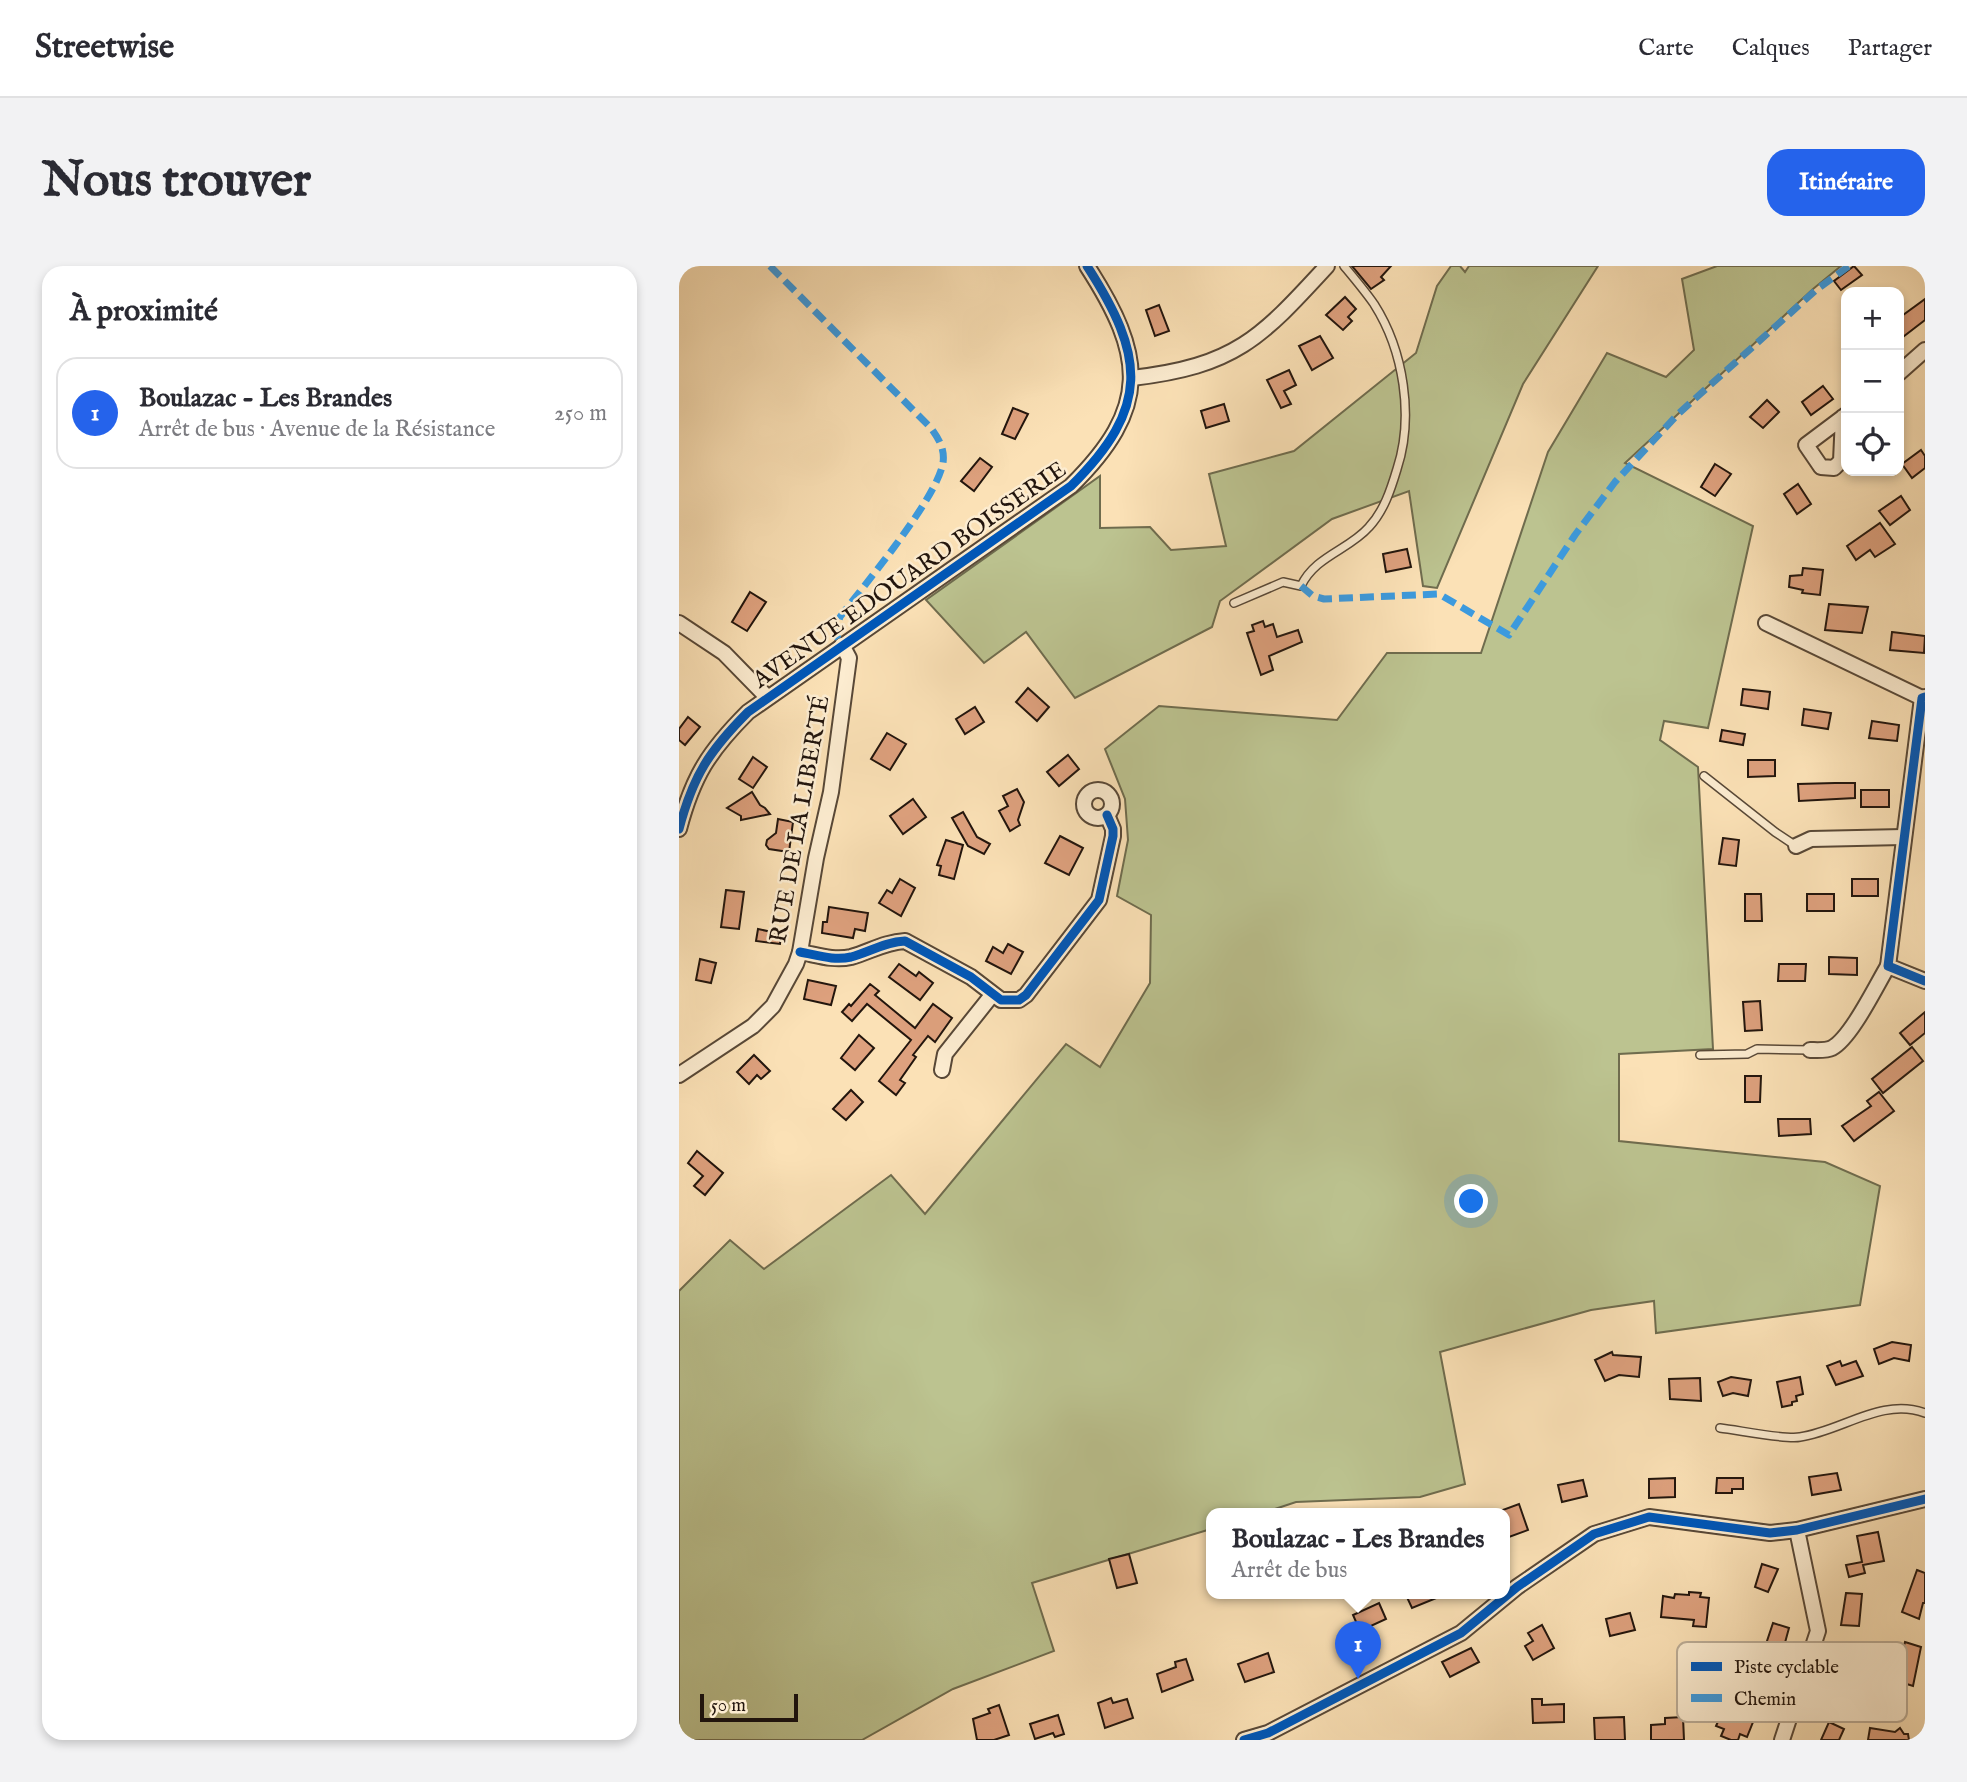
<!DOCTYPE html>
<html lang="fr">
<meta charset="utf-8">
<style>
:root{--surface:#fff;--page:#f2f2f3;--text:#2b2b33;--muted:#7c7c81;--line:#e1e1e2;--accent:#2563eb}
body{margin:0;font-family:"IM FELL English",serif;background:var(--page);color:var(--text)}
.controls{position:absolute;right:21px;top:21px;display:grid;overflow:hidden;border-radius:14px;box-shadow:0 4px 10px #0003}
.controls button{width:63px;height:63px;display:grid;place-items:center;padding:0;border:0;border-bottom:2px solid var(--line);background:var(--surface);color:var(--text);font:35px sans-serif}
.scale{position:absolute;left:21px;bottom:18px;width:98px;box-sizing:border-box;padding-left:7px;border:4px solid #22150d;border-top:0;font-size:19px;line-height:24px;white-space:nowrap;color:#22150d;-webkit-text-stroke:5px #fcecd0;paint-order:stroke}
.you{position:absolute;left:793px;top:936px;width:24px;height:24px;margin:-18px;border:5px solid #fff;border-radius:50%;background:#1a73e8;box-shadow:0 0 0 10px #1a73e833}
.badge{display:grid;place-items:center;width:46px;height:46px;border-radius:50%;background:var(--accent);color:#fff;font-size:23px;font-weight:700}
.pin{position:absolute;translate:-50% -58px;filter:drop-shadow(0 2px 4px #0008)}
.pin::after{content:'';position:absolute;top:37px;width:24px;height:21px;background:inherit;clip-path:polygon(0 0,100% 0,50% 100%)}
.popup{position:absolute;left:527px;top:1242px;width:304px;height:91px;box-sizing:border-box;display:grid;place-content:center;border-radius:14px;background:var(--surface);filter:drop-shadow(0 2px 5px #0005);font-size:23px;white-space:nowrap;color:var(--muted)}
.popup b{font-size:26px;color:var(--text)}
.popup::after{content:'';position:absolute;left:50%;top:100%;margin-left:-14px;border:14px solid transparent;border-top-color:var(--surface)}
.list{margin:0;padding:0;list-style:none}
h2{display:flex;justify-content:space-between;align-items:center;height:91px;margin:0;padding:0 28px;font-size:30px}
h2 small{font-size:23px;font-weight:400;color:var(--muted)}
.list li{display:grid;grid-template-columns:46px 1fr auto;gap:21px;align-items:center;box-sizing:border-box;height:112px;margin:0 14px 14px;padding:0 14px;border:2px solid var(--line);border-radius:21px}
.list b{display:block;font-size:26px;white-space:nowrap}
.list p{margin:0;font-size:23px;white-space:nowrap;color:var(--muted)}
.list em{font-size:23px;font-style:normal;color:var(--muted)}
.icon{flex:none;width:38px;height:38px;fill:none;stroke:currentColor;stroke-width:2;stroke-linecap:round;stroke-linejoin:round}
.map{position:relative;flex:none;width:1246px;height:1474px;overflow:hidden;border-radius:21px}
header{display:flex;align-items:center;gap:42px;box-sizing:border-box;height:98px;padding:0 35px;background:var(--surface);border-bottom:2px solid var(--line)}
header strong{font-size:33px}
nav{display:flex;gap:38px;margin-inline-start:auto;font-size:24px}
.intro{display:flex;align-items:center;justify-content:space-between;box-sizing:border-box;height:168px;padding:0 42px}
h1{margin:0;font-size:49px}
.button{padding:18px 32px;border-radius:21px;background:var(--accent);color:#fff;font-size:24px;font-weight:700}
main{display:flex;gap:42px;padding:0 42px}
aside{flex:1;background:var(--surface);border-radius:21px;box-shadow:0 4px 10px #0003}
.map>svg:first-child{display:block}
.green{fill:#bcc390;stroke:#6f6c4e;stroke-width:2}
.building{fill:#dea17e;stroke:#22150d;stroke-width:2}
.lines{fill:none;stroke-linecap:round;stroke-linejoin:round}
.lane-casing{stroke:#584837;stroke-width:10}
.street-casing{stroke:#584837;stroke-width:18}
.lane{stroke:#fcecd0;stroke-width:7}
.street{stroke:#fcecd0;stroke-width:14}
.quiet{stroke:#3c9ade;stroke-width:7;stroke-dasharray:14 7;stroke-linecap:butt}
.cycleway-casing{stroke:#fcecd0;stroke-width:13}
.cycleway{stroke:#0057b8;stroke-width:9}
.labels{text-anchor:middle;stroke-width:5;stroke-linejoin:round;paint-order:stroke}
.street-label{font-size:24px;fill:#22150d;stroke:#fcecd0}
.key{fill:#fcecd0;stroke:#bbac96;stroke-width:2}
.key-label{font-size:19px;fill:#22150d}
</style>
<header>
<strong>Streetwise</strong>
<nav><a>Carte</a><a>Calques</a><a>Partager</a></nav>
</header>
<div class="intro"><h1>Nous trouver</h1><a class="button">Itinéraire</a></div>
<main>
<aside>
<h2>À proximité<small></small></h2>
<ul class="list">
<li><span class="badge">1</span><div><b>Boulazac - Les Brandes</b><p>Arrêt de bus · Avenue de la Résistance</p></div><em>250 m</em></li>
</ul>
</aside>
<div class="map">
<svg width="1246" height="1474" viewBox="0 0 1246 1474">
<rect width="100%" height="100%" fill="#fbe1b6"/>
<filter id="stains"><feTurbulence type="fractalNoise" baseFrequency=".00286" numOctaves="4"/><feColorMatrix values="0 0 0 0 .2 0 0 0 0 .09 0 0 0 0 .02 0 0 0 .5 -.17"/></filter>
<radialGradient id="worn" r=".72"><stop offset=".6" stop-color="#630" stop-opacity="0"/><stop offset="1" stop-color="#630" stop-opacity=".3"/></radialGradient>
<!-- green -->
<g class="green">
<path d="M772,0H781L786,6L790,0H919L844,118L758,322L744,320L730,225L653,253L541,335L533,361L396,432L347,366L305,397L247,334L421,210V262L471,261L492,284L547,280L530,208L615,185L737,87L758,20Z"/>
<path d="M1038,0H1162L1134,23L946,197L1074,260L1029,462L985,455L981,474L1019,501L1034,783L940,788V875L1146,896L1201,920L1181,1039L977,1067L975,1035L912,1044L761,1086L786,1218L741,1231L617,1236L584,1247H532V1263L353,1317L375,1385L274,1423L183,1474H12L0,1469V1025L51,974L85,1003L212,909L246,948L387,778L421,801L471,717L472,649L438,630L449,574L446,533L426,483L480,440L658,454L708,387H802L869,186L928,87L987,111L1015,84L1003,13Z"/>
</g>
<!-- building -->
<g class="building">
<path d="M673,0H712L702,11L705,14L692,23Z"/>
<path d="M1175,0L1183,9L1162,24L1155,15Z"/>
<path d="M666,31L677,43L669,51L673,55L664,64L647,49Z"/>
<path d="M1246,33V54L1220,74V52Z"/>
<path d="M480,39L490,65L476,70L467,44Z"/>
<path d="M641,70L654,92L633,104L620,80Z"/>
<path d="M610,104L617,119L605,125L612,138L602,142L588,114Z"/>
<path d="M1144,120L1154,133L1132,149L1123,136Z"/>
<path d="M1088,134L1100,146L1084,162L1071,151Z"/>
<path d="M545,138L550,155L527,162L522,145Z"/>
<path d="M334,142L349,148L336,173L323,168Z"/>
<path d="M1242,184L1246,190V202L1233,212L1223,198Z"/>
<path d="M301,192L313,201L295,225L282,215Z"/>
<path d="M1036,198L1052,208L1036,230L1022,221Z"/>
<path d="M1119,218L1132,238L1118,248L1105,228Z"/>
<path d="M1222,230L1231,244L1211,259L1200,245Z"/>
<path d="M1201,257L1216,278L1196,291L1191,284L1177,294L1168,280Z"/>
<path d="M728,283L732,301L707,306L704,288Z"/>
<path d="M1124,302L1144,304L1141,329L1123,327L1124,324L1110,321L1111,310L1123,309Z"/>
<path d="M71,326L87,336L68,365L53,356Z"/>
<path d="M1150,338L1189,341L1183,367L1146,364Z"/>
<path d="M584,355L586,361L594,358L598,371L619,364L623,376L590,390L594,404L582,409L568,367L575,365L573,359Z"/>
<path d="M1213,366L1246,370L1245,387L1211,384Z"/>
<path d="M349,422L370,441L358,455L337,436Z"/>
<path d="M1064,423L1091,426L1089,443L1062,439Z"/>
<path d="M296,441L305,456L286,468L277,453Z"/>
<path d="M1125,443L1152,447L1149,463L1123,459Z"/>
<path d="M9,451L21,461L6,479L0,474V463Z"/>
<path d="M1193,455L1220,459L1218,475L1190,472Z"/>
<path d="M1043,464L1066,468L1064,479L1041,475Z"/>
<path d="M208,467L227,478L211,504L192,493Z"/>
<path d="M389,489L400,503L380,520L368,506Z"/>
<path d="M74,491L88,501L74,522L60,513Z"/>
<path d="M1069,494H1096V510L1069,511Z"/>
<path d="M1156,517H1176V532L1120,535L1119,518Z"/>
<path d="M338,523L345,536L339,554L341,559L331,565L320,545L329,540L324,530Z"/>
<rect x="1182" y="524" width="28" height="17"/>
<path d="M73,526L81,539L86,542L91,548L62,554V550L48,542Z"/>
<path d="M234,533L247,551L224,568L211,550Z"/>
<path d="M284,546L298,571L311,578L305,588L289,580L273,552Z"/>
<path d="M99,553L114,556L110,586L90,583L87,579L88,574L97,567Z"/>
<path d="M381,570L404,582L390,609L366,597Z"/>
<path d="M1044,572L1060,574L1057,600L1040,598Z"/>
<path d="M267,574L284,579L275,613L260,609L262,600L258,599Z"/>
<path d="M221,613L236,622L222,650L200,637L208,624L213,627Z"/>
<rect x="1173" y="613" width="26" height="17"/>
<path d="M47,624L65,626L60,663L42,661Z"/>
<path d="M1066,628H1082L1083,655H1066Z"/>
<rect x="1128" y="628" width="27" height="17"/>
<path d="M150,641L189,647L186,665L176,663L174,672L143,667L144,656H148Z"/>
<path d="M79,663L102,668L101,678L77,675Z"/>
<path d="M329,678L344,686L332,708L307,695L314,681L324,687Z"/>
<path d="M1150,691L1178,692V709L1150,708Z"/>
<path d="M21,693L37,697L32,717L17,714Z"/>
<path d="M220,698L237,710L240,706L254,717L241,734L210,711Z"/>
<path d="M1100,698H1127L1126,715H1099Z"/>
<path d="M129,714L157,720L152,739L125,733Z"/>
<path d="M191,718L200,725L196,729L236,762L254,738L273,752L256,776L249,770L234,789L237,791L221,814L226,817L217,829L200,815L232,774L188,738L173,755L163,746L170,738L172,740Z"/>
<path d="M1081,735L1083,764L1066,765L1064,736Z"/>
<path d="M1246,746V767L1231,779L1221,767Z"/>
<path d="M180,769L195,782L176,804L162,792Z"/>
<path d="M1233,781L1244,795L1204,827L1193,813Z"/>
<path d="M75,789L91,805L82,813L78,809L70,818L58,806Z"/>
<path d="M1066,810H1082L1081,836H1066Z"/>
<path d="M172,824L184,836L167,854L154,843Z"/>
<path d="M1200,826L1215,845L1175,875L1163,860L1192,840L1188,835Z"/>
<path d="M1099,853H1131L1132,868L1100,870Z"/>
<path d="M18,885L44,907L26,929L15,920L24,910L9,897Z"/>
<path d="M1213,1076L1232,1079L1230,1095L1215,1092L1200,1098L1195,1083Z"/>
<path d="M933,1086L934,1089L962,1091L960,1111L940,1109L926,1115L916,1094Z"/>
<path d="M1161,1095L1163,1100L1177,1095L1184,1110L1157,1119L1148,1100Z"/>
<path d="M1052,1111L1072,1114L1069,1130L1054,1127L1044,1130L1039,1116Z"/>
<path d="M1121,1111L1124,1128L1117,1130L1118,1135L1113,1136V1139L1103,1141L1098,1116Z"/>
<path d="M1021,1112L1022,1135L991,1133L990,1113Z"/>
<path d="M1158,1207L1162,1224L1133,1229L1130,1211Z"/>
<path d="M996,1212V1231L970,1232V1213Z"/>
<path d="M1038,1212H1064V1223H1053V1227H1037Z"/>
<path d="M904,1214L908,1230L883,1236L879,1219Z"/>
<path d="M840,1238L849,1264L830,1271L826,1260V1247L821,1245Z"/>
<path d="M1199,1266L1205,1295L1184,1299L1186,1307L1170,1311L1167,1299L1183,1296L1178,1270Z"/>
<path d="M450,1288L458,1317L438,1322L430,1293Z"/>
<path d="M1083,1298L1099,1303L1089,1326L1076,1321Z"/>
<path d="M1238,1304L1246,1307V1337H1244L1240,1353L1223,1346Z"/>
<path d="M1010,1326L1022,1327L1021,1331L1030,1332L1027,1361L1014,1360L1015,1354L982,1351L984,1330L995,1332L996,1328L1010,1329Z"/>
<path d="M726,1327H767V1328L733,1342Z"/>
<path d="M1167,1327L1183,1328L1180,1360L1162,1359Z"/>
<path d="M700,1337L707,1353L681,1365L674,1349Z"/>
<path d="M951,1347L956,1364L931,1370L927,1353Z"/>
<path d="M1094,1357L1110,1362L1095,1417L1089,1415L1087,1422L1076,1418L1060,1433L1049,1421L1062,1410L1066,1396L1085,1402L1090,1382L1086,1381Z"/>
<path d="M863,1359L875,1382L854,1394L846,1380L854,1375L849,1367Z"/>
<path d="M1226,1376L1242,1381L1234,1420L1215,1414Z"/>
<path d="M792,1382L800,1396L771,1411L763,1396Z"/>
<path d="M589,1387L595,1406L566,1416L559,1398Z"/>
<path d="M1161,1390L1176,1394L1168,1425L1150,1421Z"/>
<path d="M507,1393L514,1414L483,1426L478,1408L497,1401L496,1396Z"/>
<path d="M432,1432L434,1437L448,1433L454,1452L426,1462L419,1437Z"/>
<path d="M853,1433H863V1439L885,1438V1456L854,1457Z"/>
<path d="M320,1439L330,1469L315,1474H298L294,1453L311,1447L309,1443Z"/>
<path d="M1044,1444L1074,1456L1068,1471L1061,1468L1059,1474H1052L1042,1470L1045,1463L1037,1460Z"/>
<path d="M379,1449L385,1468L376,1471L374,1467L356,1473L351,1458Z"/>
<path d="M945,1451L946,1474H916L915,1452Z"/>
<path d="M1004,1451L1005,1474H972V1459L986,1458V1452Z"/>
<path d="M1150,1456L1165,1463L1160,1474H1142Z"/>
<path d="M1191,1462L1216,1466L1221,1462L1225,1468H1229L1230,1474H1189Z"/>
</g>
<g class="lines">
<defs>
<g id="lane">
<path d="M555,337L604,316L622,320C636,290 670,284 690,261C705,245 712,223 718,203C735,151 725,85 695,38C686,25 675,12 665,0"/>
<path d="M1025,510L1096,566L1117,580"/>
<path d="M1021,789L1068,788L1078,783L1131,784"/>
<path d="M1041,1162C1059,1164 1106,1174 1121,1171C1163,1165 1203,1131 1246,1147"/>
</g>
<g id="street">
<path d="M1220,107L1246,84"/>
<path d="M453,112C556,100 581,73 648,0"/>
<path d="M1164,151L1162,195L1155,202L1142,201L1127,179L1167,149"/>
<path d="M0,357L45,387L88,431"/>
<path d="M1087,357L1243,432"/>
<path d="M1246,431L1243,432L1209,700L1246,715"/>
<circle cx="419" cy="538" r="14"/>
<path d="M0,563C14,510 30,485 69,446L392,220C472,141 466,90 408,0"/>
<path d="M1117,580L1132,573L1224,571"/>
<path d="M121,686C138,689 155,695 172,691C190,686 206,676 226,675L292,711L322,734H340L347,729L420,634L434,570V563L428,549"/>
<path d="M1131,784C1137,784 1147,785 1153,782C1172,772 1197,720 1209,700"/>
<path d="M263,804L266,788L313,729"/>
<path d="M0,809L74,760L94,740L117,698L121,686L137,592L152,526L170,392L163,379"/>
<path d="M565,1474L589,1467L782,1367L838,1321L915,1268L970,1251L1091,1267L1118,1264L1246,1233"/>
<path d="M1103,1474L1139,1365L1118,1264"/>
</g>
</defs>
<!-- lane casing -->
<use href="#lane" class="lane-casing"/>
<!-- street casing -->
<use href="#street" class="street-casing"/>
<!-- lane -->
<use href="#lane" class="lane"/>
<!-- street -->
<use href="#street" class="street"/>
<!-- quiet -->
<g class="quiet">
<path d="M91,0L252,162C260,173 266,183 264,197C257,234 186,318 161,351L156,367L163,379"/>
<path d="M622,320L634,330L645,333L760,328L830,369L896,269L936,216L999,148L1137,24L1170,0"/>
</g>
<defs>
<g id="cycleway">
<path d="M1246,431L1243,432L1209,700L1246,715"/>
<path d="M0,563C14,510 30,485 69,446L392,220C472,141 466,90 408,0"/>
<path d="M121,686C138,689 155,695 172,691C190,686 206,676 226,675L292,711L322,734H340L347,729L420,634L434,570V563L428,549"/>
<path d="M565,1474L589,1467L782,1367L838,1321L915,1268L970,1251L1091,1267L1118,1264L1246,1233"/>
</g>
</defs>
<!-- cycleway casing -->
<use href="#cycleway" class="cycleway-casing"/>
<!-- cycleway -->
<use href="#cycleway" class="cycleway"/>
</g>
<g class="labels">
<!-- street labels -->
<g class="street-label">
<text transform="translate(230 308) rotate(-35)" y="8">AVENUE EDOUARD BOISSERIE</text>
<text transform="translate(120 553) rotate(-80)" y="8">RUE DE LA LIBERTÉ</text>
</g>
</g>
<!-- legend -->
<rect x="998" y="1376" width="230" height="80" rx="10" class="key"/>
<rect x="1012" y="1396" width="31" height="9" fill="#0057b8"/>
<rect x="1012" y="1428" width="31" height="8" fill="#3c9ade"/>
<g class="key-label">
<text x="1055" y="1407">Piste cyclable</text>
<text x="1055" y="1439">Chemin</text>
</g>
<rect width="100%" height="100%" filter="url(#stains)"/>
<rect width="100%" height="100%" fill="url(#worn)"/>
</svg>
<div class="controls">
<button>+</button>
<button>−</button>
<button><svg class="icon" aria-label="locate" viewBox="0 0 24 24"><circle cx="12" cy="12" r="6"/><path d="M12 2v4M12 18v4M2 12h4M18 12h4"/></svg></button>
</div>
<div class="scale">50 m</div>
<div class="you"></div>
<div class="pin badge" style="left:679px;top:1413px">1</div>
<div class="popup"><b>Boulazac - Les Brandes</b>Arrêt de bus</div>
</div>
</main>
